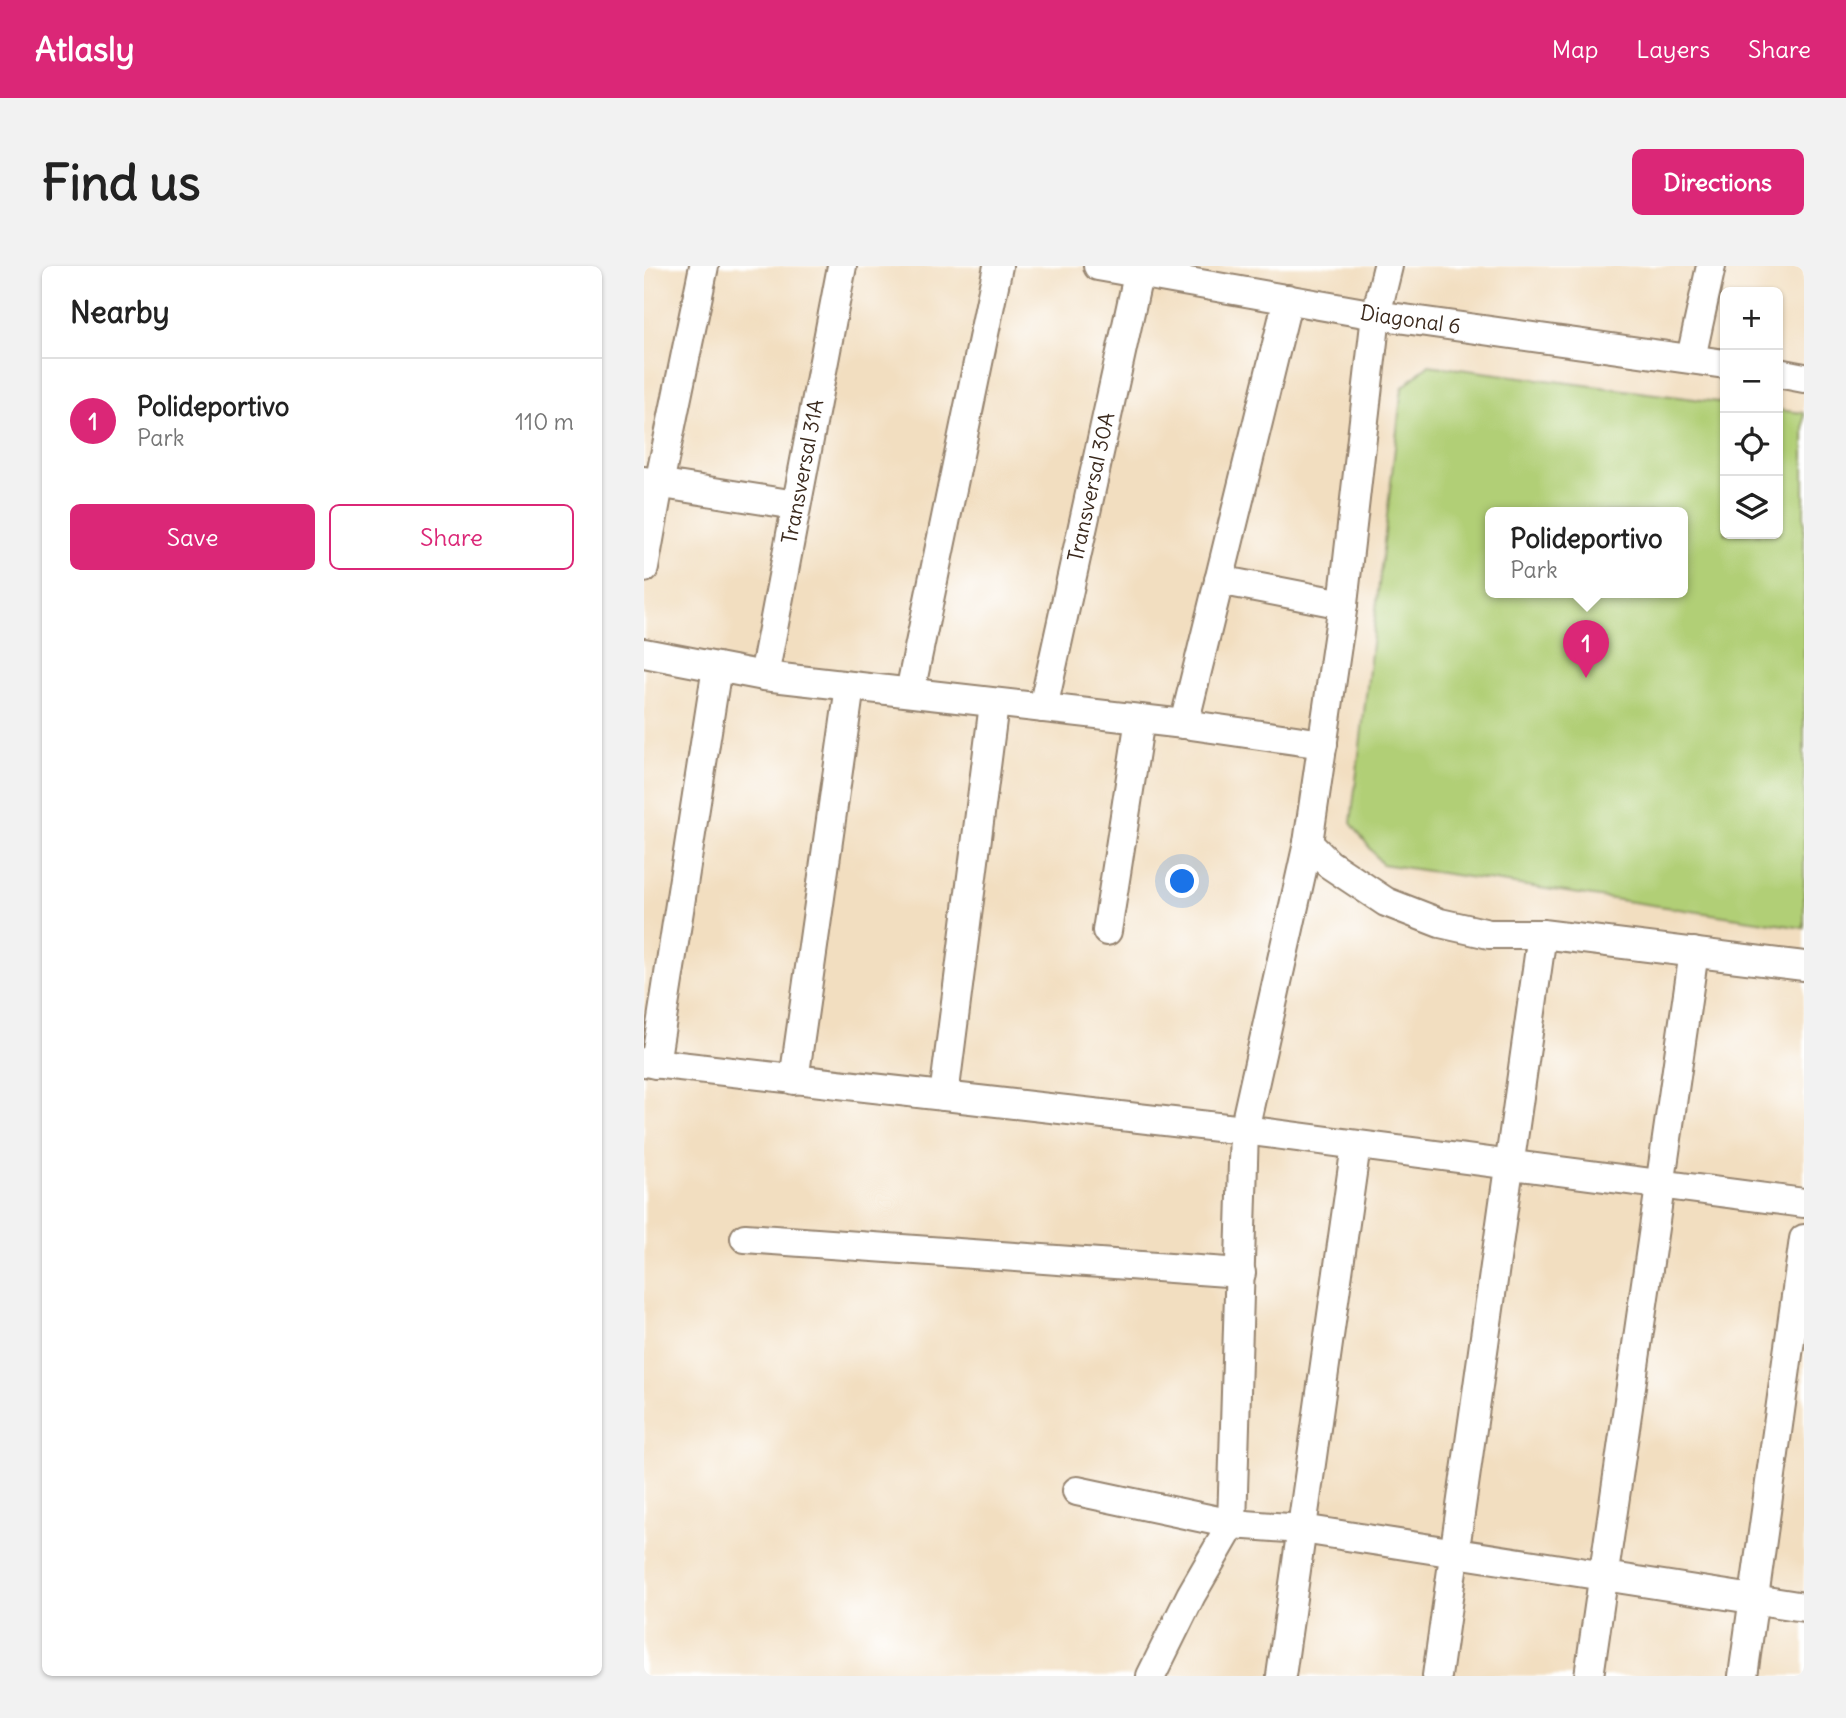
<!DOCTYPE html>
<meta charset="utf-8">
<style>
:root{--surface:#fff;--page:#f2f2f2;--text:#222;--muted:#767676;--line:#e0e0e0;--accent:#db2777}
body{margin:0;font-family:Delius,sans-serif;background:var(--page);color:var(--text)}
.controls{position:absolute;right:21px;top:21px;display:grid;overflow:hidden;border-radius:10px;box-shadow:0 2px 5px #0004}
.controls button{width:63px;height:63px;display:grid;place-items:center;padding:0;border:0;border-bottom:2px solid var(--line);background:var(--surface);color:var(--text);font:35px sans-serif}
.you{position:absolute;left:539px;top:616px;width:24px;height:24px;margin:-18px;border:5px solid #fff;border-radius:50%;background:#1a73e8;box-shadow:0 0 0 10px #1a73e833}
.badge{display:grid;place-items:center;width:46px;height:46px;border-radius:50%;background:var(--accent);color:#fff;font-size:23px;font-weight:700}
.pin{position:absolute;translate:-50% -58px;filter:drop-shadow(0 2px 4px #0008)}
.pin::after{content:'';position:absolute;top:37px;width:24px;height:21px;background:inherit;clip-path:polygon(0 0,100% 0,50% 100%)}
.popup{position:absolute;left:841px;top:241px;width:203px;height:91px;box-sizing:border-box;display:grid;place-content:center;border-radius:10px;background:var(--surface);filter:drop-shadow(0 2px 5px #0005);font-size:23px;white-space:nowrap;color:var(--muted)}
.popup b{font-size:26px;color:var(--text)}
.popup::after{content:'';position:absolute;left:50%;top:100%;margin-left:-14px;border:14px solid transparent;border-top-color:var(--surface)}
.list{margin:0;padding:0;list-style:none}
h2{display:flex;justify-content:space-between;align-items:center;height:91px;margin:0;padding:0 28px;font-size:30px}
h2 small{font-size:23px;font-weight:400;color:var(--muted)}
.list li{display:grid;grid-template-columns:46px 1fr auto;gap:21px;align-items:center;box-sizing:border-box;height:126px;padding:0 28px;border-top:2px solid var(--line)}
.list b{display:block;font-size:26px;white-space:nowrap}
.list p{margin:0;font-size:23px;white-space:nowrap;color:var(--muted)}
.list em{font-size:23px;font-style:normal;color:var(--muted)}
.actions{display:flex;gap:14px;padding:21px 28px}
.actions a{flex:1;padding:16px 0;border:2px solid var(--accent);border-radius:10px;text-align:center;font-size:24px;color:var(--accent)}
.actions .main{background:var(--accent);color:#fff}
.icon{flex:none;width:38px;height:38px;fill:none;stroke:currentColor;stroke-width:2;stroke-linecap:round;stroke-linejoin:round}
.map{position:relative;flex:none;width:1160px;height:1410px;overflow:hidden;border-radius:10px}
header{display:flex;align-items:center;gap:42px;box-sizing:border-box;height:98px;padding:0 35px;background:var(--accent);color:#fff}
header strong{font-size:33px}
nav{display:flex;gap:38px;margin-inline-start:auto;font-size:24px}
.intro{display:flex;align-items:center;justify-content:space-between;box-sizing:border-box;height:168px;padding:0 42px}
h1{margin:0;font-size:49px}
.button{padding:18px 32px;border-radius:10px;background:var(--accent);color:#fff;font-size:24px;font-weight:700}
main{display:flex;gap:42px;padding:0 42px}
aside{flex:1;background:var(--surface);border-radius:10px;box-shadow:0 2px 5px #0004}
.map>svg:first-child{display:block}
.green{fill:#b1cf76;stroke:#767c4a;stroke-width:2;fill-rule:evenodd}
.lines{fill:none;stroke-linecap:round;stroke-linejoin:round}
.minor-casing{stroke:#96846f;stroke-width:32}
.minor{stroke:#fff;stroke-width:28}
.labels{text-anchor:middle;stroke-width:6;stroke-linejoin:round;paint-order:stroke}
.street-label{font-size:21px;fill:#3b2a1e;stroke:#fff}
</style>
<header>
<strong>Atlasly</strong>
<nav><a>Map</a><a>Layers</a><a>Share</a></nav>
</header>
<div class="intro"><h1>Find us</h1><a class="button">Directions</a></div>
<main>
<aside>
<h2>Nearby<small></small></h2>
<ul class="list">
<li><span class="badge">1</span><div><b>Polideportivo</b><p>Park</p></div><em>110 m</em></li>
</ul>
<div class="actions"><a class="main">Save</a><a>Share</a></div>
</aside>
<div class="map">
<svg width="1160" height="1410" viewBox="0 0 1160 1410">
<rect width="100%" height="100%" fill="#fff"/>
<filter id="ink" filterUnits="userSpaceOnUse"><feTurbulence type="fractalNoise" baseFrequency=".0143" numOctaves="2"/><feDisplacementMap in="SourceGraphic" scale="14" xChannelSelector="R" yChannelSelector="G"/><feConvolveMatrix kernelMatrix="1 2 1 2 8 2 1 2 1" color-interpolation-filters="sRGB"/></filter>
<filter id="wash" filterUnits="userSpaceOnUse"><feTurbulence type="fractalNoise" baseFrequency=".00686" numOctaves="4" result="noise"/><feDisplacementMap in="SourceGraphic" scale="28" xChannelSelector="R" yChannelSelector="G"/><feGaussianBlur stdDeviation="1.57" result="paint"/><feColorMatrix in="noise" values="0 0 0 0 0 0 0 0 0 0 0 0 0 0 0 0 0 1.4 0 .05"/><feComposite in="paint" operator="in"/></filter>
<g filter="url(#wash)">
<rect width="100%" height="100%" fill="#f2dec0"/>
<!-- green -->
<path class="green" d="M784,99L1081,137V268H1134V144L1160,147V662L738,598L707,557L758,122ZM846,246H1038V326H846Z"/>
</g>
<g filter="url(#ink)">
<g class="lines">
<defs>
<g id="minor">
<path id="s1" d="M454,0L732,49L1081,98"/>
<path d="M1047,92L1067,0"/>
<path d="M1134,107L1160,112"/>
<path d="M0,215L152,239"/>
<path d="M0,302L15,218L60,0"/>
<path d="M575,314L699,338"/>
<path d="M0,387L120,410L540,458L679,478"/>
<path id="s2" d="M120,410L198,0"/>
<path d="M266,426L354,0"/>
<path id="s3" d="M399,442L496,0"/>
<path d="M540,458L644,33"/>
<path d="M664,577L685,598L742,636L796,657L845,668H898L1160,700"/>
<path d="M463,665L496,453"/>
<path d="M0,796L600,864L1160,937"/>
<path d="M11,798L73,401"/>
<path d="M150,814L206,420"/>
<path d="M300,830L350,438"/>
<path d="M101,972L597,1007"/>
<path d="M433,1225L588,1258L658,1263L1160,1341"/>
<path d="M507,1410L547,1329L588,1258L600,864L664,577L699,338L732,49L744,0"/>
<path d="M637,1410L712,879"/>
<path d="M793,1410L898,668"/>
<path d="M945,1410L1050,686"/>
<path d="M1099,1410L1160,973"/>
</g>
</defs>
<!-- minor casing -->
<use href="#minor" class="minor-casing"/>
<!-- minor -->
<use href="#minor" class="minor"/>
</g>
</g>
<g class="labels">
<!-- street labels -->
<g class="street-label">
<text dy="7" stroke="none"><textPath href="#s1" startOffset="317">Diagonal 6</textPath></text>
<text dy="7" stroke="none"><textPath href="#s2" startOffset="208">Transversal 31A</textPath></text>
<text dy="7" stroke="none"><textPath href="#s3" startOffset="226">Transversal 30A</textPath></text>
</g>
</g>
</svg>
<div class="controls">
<button>+</button>
<button>−</button>
<button><svg class="icon" aria-label="locate" viewBox="0 0 24 24"><circle cx="12" cy="12" r="6"/><path d="M12 2v4M12 18v4M2 12h4M18 12h4"/></svg></button>
<button><svg class="icon" aria-label="layers" viewBox="0 0 24 24"><path d="M12 4l9 5-9 5-9-5zM3 14l9 5 9-5"/></svg></button>
</div>
<div class="you"></div>
<div class="pin badge" style="left:942px;top:412px">1</div>
<div class="popup"><b>Polideportivo</b>Park</div>
</div>
</main>
